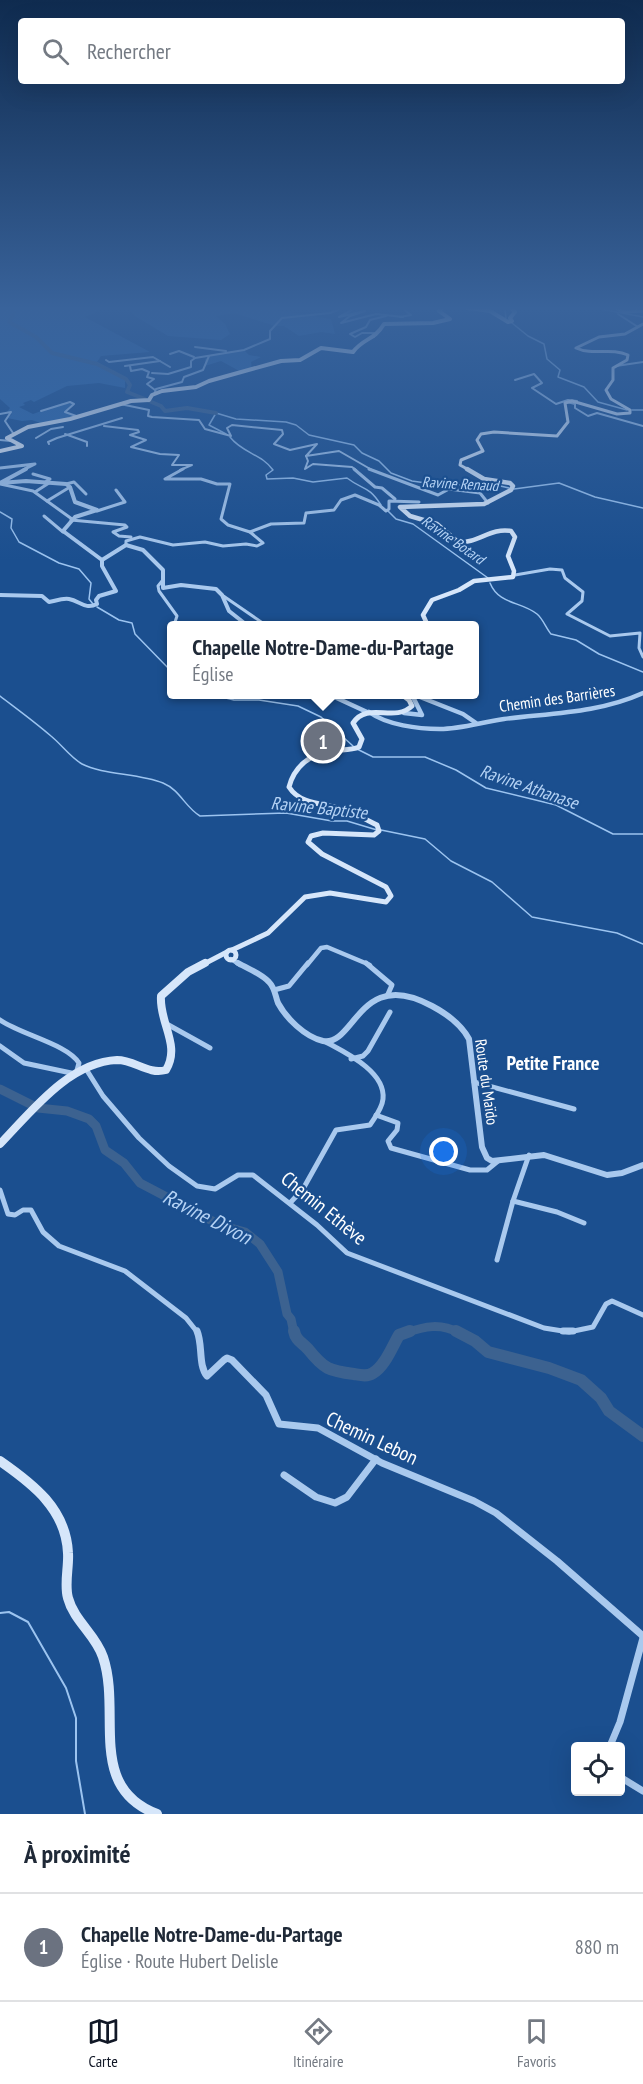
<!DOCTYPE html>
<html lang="fr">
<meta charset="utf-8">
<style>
:root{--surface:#fff;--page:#f2f2f3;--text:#1f2937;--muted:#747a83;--line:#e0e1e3;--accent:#111827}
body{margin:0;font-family:"PT Sans Narrow",sans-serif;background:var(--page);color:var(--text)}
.controls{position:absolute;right:18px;bottom:18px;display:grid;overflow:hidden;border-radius:6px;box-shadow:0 6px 24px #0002}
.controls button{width:54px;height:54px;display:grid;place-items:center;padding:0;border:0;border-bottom:2px solid var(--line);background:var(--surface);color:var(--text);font:30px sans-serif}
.you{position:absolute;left:444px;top:1152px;width:21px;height:21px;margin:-15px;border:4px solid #fff;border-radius:50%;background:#1a73e8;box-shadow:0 0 0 9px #1a73e833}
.badge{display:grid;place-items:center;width:39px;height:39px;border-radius:50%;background:var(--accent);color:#fff;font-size:20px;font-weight:700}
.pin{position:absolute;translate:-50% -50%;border:3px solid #fff;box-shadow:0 2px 6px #0006}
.popup{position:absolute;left:167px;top:621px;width:312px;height:78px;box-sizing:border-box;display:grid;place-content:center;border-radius:6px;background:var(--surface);filter:drop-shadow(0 2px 4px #0005);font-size:20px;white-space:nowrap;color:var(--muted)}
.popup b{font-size:22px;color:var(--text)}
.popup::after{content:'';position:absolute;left:50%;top:100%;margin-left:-12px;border:12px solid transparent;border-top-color:var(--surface)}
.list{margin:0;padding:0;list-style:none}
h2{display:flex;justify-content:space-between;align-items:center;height:78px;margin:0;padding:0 24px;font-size:26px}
h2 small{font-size:20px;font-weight:400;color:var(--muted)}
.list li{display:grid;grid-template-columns:39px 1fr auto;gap:18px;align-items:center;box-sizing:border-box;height:108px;padding:0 24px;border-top:2px solid var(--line)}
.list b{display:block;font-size:22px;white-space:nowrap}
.list p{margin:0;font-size:20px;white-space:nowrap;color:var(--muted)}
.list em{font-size:20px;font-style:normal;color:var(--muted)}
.icon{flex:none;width:33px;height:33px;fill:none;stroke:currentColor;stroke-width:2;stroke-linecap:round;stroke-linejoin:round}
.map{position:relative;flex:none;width:643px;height:1814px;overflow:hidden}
.search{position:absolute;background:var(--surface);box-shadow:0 6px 24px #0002;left:18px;right:18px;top:18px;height:66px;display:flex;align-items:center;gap:15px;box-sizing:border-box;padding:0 21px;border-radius:6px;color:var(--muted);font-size:22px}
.sheet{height:186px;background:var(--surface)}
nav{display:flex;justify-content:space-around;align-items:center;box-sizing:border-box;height:84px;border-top:2px solid var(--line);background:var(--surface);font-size:16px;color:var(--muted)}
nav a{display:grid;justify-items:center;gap:3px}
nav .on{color:var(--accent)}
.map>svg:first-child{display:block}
.green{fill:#2e69ad}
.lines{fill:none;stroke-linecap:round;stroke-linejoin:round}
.stream-far1{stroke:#9cc4f0;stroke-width:1.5}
.stream{stroke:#9cc4f0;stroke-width:2}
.river-far2{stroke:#3c6290;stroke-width:4}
.river-far1{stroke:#3c6290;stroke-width:9}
.river{stroke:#3c6290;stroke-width:12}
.minor-far4{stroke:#a9c9ee;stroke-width:2}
.minor-far3{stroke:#a9c9ee;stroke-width:3}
.minor-far2{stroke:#a9c9ee;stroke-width:4.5}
.minor-far1{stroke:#a9c9ee;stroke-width:5}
.minor{stroke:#a9c9ee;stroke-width:7}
.tertiary-far3{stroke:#a9c9ee;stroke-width:3}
.tertiary-far2{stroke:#a9c9ee;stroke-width:4}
.tertiary-far1{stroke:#a9c9ee;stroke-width:4.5}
.tertiary{stroke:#a9c9ee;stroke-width:6}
.secondary-far4{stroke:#d6e6fa;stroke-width:3}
.secondary-far3{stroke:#d6e6fa;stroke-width:4.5}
.secondary-far2{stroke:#d6e6fa;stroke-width:5}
.secondary-far1{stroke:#d6e6fa;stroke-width:8}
.secondary{stroke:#d6e6fa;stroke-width:10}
.primary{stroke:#f0f6ff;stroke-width:4}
.labels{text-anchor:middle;stroke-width:4.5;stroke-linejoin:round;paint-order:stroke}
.far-water-label{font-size:15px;font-style:italic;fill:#b5d3f5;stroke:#1b4f8f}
.street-label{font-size:16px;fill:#fff;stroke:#1b4f8f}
.water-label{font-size:18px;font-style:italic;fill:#b5d3f5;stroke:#1b4f8f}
.quarter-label{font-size:20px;font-weight:bold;fill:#fff;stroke:#1b4f8f}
.near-street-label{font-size:20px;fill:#fff;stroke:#1b4f8f}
.near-water-label{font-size:21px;font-style:italic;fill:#b5d3f5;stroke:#1b4f8f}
</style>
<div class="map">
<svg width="643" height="1814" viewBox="0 0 643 1814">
<rect width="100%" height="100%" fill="#1b4f8f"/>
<!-- green -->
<g class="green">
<path d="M0,307H287L276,310L331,319L335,334L321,332L299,336L284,326H275L234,313L216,316L225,324L230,334L221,340L168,336L135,316L128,308L100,310L85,317L150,352L101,356L97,362L125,377V388L99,383L67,386L34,402L31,400L23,403L25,405L19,407L33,414L63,403L74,404L66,412L79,417L43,424L32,420L22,421L7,418L12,414L7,412L10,408L0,399Z"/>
<path d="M244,350L249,355L261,357L251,362L252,370L243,373L221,361L205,366V359L214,354Z"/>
</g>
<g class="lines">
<!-- stream-far1 -->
<g class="stream-far1">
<path d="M497,307L505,310L506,318"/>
<path d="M591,307L643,317"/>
<path d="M512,323L528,336L544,344L547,359L560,370L558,377L584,387L598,402L627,410"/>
<path d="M632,410H643"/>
<path d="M226,434L209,425L216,413L236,419L286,422L296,425L309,435L354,445L362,453L379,461L391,473L412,481L426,483L444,481L468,487L492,484L509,488"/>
<path d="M230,437C242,453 262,454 273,470L266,475L267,479L293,478L313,482L347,478C364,491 368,485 381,505"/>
<path d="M514,489L559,483L595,497L643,508"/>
<path d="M387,510L396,519L413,524L488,578"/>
<path d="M0,512L12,519L11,528L19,542L59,563L79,569L91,583L89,599L93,604"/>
<path d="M490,583C499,605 521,601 537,614C543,619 546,628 551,634L576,640L599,654L643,672"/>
<path d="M97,607L119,620L132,623L135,634L172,672"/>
<path d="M209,694L234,700H259L298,706L321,717L353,746"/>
<path d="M0,696C17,709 35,722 51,736C61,744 71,758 82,764C103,775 139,773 163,783C180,790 185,807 200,816L286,813L332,821H347L377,830"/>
<path d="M357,749L373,757H425L456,770L486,788L556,805L613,834H643"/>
<path d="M381,830L425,839L451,861L492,882L532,917L617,933L643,944"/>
</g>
<!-- stream -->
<path class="stream" d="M0,1613L9,1612L28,1622L66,1688L76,1718V1761L85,1814"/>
<!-- river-far2 -->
<g class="river-far2">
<path d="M9,307L14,313L9,322L36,337L52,353L97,364L126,379L130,385L127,392L145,399"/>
<path d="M149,401L161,406L165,411L187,408L216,413"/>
</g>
<!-- river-far1 -->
<g class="river-far1">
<path d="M0,1089L38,1108L67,1111L89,1119L96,1126L105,1150L124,1163L140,1183L220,1225L245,1232L260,1244L278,1272L287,1314L291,1319L294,1333"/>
<path d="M406,1333C425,1326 441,1323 459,1333"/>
</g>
<!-- river -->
<g class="river">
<path d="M294,1331C296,1341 302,1342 308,1349C324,1369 329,1371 354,1374C360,1375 367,1377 373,1373C385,1366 392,1347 399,1335L410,1331"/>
<path d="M456,1331L475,1341L488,1352L549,1368L581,1380L601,1398L609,1411L643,1436"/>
</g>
<!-- minor-far4 -->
<g class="minor-far4">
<path d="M405,307H409"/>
<path d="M632,312L639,307"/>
<path d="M618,314L638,327"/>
<path d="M400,317L411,315L401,307"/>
<path d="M374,337L375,333H362L355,337L350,334L366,327L370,320L386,316"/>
<path d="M195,347L226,351"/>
<path d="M170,354L179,351L194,357"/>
<path d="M106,360L109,362L153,357L170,367"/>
<path d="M125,366L160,361"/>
<path d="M130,366L131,371L142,369L149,372L147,377L154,379L147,384L155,390"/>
<path d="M616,366L643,362"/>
<path d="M152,373L168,374L191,367V361L195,358L244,350L270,339V331L282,318L330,313L345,307L352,310L339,317L365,311L350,316L341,323L376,314L403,317"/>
<path d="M515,380L534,374L542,383L532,388L556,404L568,400L577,401"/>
<path d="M154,395L156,389L182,382L184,377L203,370L209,356"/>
<path d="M567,402L575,404V408L588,416L597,413L643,426"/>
<path d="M120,404L149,410L148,416L152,417L199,420L205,429L231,436L227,428L232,425L282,430L283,434L274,444L290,450L317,444L306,456L339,451L372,470"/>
<path d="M41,411L70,402L74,404L65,412L79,417"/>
<path d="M0,414L11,412L5,421L13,433"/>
<path d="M104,426L138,430L139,432L130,435L146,440L131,447L160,454L179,455L172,465H192L180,470"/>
<path d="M65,434L87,442V446"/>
<path d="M36,438L51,429L63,427"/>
<path d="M0,440L11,441"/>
<path d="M49,444L48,442L57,438L122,418"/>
<path d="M306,456L308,461L305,469L313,464L352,467L356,470"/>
</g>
<!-- minor-far3 -->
<g class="minor-far3">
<path d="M183,469L165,479H201L217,484H230L221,519L228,525L250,532"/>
<path d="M354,469L375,487L382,488L395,499"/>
<path d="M369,469L438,495L449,489L480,493L488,503"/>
<path d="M33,474L50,479L44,483"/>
<path d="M0,484L33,491L72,519"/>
<path d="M66,484L74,482L86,494"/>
<path d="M35,492L49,483"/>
<path d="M47,501L70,487"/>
<path d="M97,511L125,502L116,490"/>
<path d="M44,516L63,532"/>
<path d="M71,520L125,525L127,527L113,532L119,536L131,537"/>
<path d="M126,545V541L140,537L173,545L205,542L223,546L246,544L257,546L263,543L250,532L271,524L304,523L306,513L334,510L341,500L355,495L379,505L386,511L389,509V501L419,502"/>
<path d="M515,575L550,569L562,570L565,578L583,592L582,601L567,614L610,636L640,633L639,648L643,657"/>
<path d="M162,581L158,586L159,591L177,616L175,622L178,626"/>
<path d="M222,595L267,626"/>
</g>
<!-- minor-far2 -->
<g class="minor-far2">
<path d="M404,713L422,715L413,697L415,695L463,714L476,723"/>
<path d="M307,965L321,948L327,947L370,965"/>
</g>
<!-- minor-far1 -->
<g class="minor-far1">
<path d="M366,963L392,985L388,994"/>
<path d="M274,990L289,986L308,963"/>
<path d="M0,1020C22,1035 67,1044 79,1063L76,1074L24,1063L0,1046"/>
<path d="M165,1023L210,1048"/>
<path d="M351,1059L363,1056L368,1051L390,1012"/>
<path d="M86,1069L103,1096L139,1138L169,1166L197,1186L215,1189L238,1175H253L317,1225L347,1253L544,1328L569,1332L593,1327L606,1304L612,1301L643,1315"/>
<path d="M474,1082L574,1109"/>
<path d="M376,1115L398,1123L397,1130L388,1141L391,1148L470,1170H487L498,1161"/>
<path d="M529,1155L513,1201L557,1212L584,1223"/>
<path d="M0,1190L8,1214L15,1215L23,1210H31L43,1232L59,1246L125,1271L186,1318L198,1333"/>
<path d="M290,1203L303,1189L336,1130L370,1125C375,1117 382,1109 383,1099C386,1071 344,1052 324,1041"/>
<path d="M497,1260L513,1201"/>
</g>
<!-- minor -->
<g class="minor">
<path d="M197,1331C203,1345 198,1365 207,1376L224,1360L227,1358L232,1360L266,1395L279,1424L318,1428L382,1463L474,1501L496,1513L557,1561L643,1636"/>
<path d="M563,1331H573"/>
<path d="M284,1475L316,1497L335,1503L347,1497L376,1459"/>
<path d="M610,1746L620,1722L643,1638"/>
<path d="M620,1777L643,1791"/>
</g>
<!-- tertiary-far3 -->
<path class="tertiary-far3" d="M0,468L35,464L23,470"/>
<!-- tertiary-far2 -->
<g class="tertiary-far2">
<path d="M26,469L0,483L26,481L66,484L70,487L75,502L97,510L75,517L63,531L102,560"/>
<path d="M102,560L126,545L143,550L163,570V588L181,585L216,589L222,595L229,611L248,626"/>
<path d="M0,595L42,596L49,602C55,601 62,598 69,599C80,601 85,610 97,604L96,600L99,596L116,591L102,566V560"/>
</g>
<!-- tertiary-far1 -->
<g class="tertiary-far1">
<path d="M328,694L367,712"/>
<path d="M369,712C387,725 418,729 440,729C461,729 482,722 504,719C551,713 599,713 643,693"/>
<path d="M231,959L240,965"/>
</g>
<!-- tertiary -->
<path class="tertiary" d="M238,963C248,969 261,973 269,982C275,988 275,995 278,1003C286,1018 305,1037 323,1041C355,1047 359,966 432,1006C447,1014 461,1024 469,1039L482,1147L487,1158L492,1161L544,1155L607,1175L622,1173L643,1165"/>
<!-- secondary-far4 -->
<g class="secondary-far4">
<path d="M612,307L625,312L643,311"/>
<path d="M469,470L460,465L461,460L483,451L477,440L481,434L494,432L557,436L568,422L565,403L572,401L617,414L630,413V410L611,399L606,390L613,380V368L627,360L628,355C611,347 593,356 576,348L599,337L625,334L643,324"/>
</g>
<!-- secondary-far3 -->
<path class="secondary-far3" d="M428,626L423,615L432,600L459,590L474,581L513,577L514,571L508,556L515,537L511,531C491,527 477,544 458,542L437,524L410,516L400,507L484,504L511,490L513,486L510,483L484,479L467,469"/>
<!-- secondary-far2 -->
<g class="secondary-far2">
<circle cx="231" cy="955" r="5"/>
<path d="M232,950L268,933L305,897L330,893L386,902L391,896L386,887L322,854L308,842L311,836L323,833L374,835L379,831L377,825C367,820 356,814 346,810C327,803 301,806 289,787C294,767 310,754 330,751C340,749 350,751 359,747L362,739L353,723C368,701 394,723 412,706L409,700L401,694"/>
<path d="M202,965L227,952"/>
</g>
<!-- secondary-far1 -->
<path class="secondary-far1" d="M0,1144C31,1112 69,1062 117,1060C135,1060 148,1075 166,1070C181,1045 159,1023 161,996L188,972L205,963"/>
<!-- secondary -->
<path class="secondary" d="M0,1461C33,1484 66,1509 68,1553C69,1567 64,1584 68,1598C74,1621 96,1635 103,1657C122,1713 86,1787 157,1814"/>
<!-- primary -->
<g class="primary">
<path d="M461,307L490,311L508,322L512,321L510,318L515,312L510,307"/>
<path d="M0,451L22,446L7,438L28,427L70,419L131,401L149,400L152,395L162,391L196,387L209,381L281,361L300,360L321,348L353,352C363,338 374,341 384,324L433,323L450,319L439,311L443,307"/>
</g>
</g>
<!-- sky -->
<linearGradient id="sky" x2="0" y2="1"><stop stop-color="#0f2b4f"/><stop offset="0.55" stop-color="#39639b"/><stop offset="1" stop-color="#39639b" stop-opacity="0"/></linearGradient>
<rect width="643" height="561" fill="url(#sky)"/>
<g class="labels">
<!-- far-water labels -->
<g class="far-water-label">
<text transform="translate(460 484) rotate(3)" y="5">Ravine Renaud</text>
<text transform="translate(453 540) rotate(35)" y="5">Ravine Botard</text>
</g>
<!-- street labels -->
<g class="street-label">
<text transform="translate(557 698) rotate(-8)" y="6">Chemin des Barrières</text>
<text transform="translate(487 1082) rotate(82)" y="6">Route du Maïdo</text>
</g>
<!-- water labels -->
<g class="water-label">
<text transform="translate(529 787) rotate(19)" y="6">Ravine Athanase</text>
<text transform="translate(319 808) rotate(6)" y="6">Ravine Baptiste</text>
</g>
<!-- quarter labels -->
<g class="quarter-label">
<text x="553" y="1070">Petite France</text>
</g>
<!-- near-street labels -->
<g class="near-street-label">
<text transform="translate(324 1208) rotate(39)" y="7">Chemin Ethève</text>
<text transform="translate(372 1438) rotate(25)" y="7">Chemin Lebon</text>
</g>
<!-- near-water labels -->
<g class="near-water-label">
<text transform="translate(207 1217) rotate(27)" y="7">Ravine Divon</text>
</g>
</g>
</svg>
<div class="controls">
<button><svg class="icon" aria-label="locate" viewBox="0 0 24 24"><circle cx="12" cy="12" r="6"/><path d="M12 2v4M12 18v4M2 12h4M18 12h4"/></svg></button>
</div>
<div class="you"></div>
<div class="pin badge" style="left:323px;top:741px;background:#6b7280">1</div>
<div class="popup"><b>Chapelle Notre-Dame-du-Partage</b>Église</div>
<div class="search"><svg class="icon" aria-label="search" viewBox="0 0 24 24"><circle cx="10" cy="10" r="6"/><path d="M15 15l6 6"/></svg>Rechercher</div>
</div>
<section class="sheet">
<h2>À proximité<small></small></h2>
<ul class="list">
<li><span class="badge" style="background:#6b7280">1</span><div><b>Chapelle Notre-Dame-du-Partage</b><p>Église · Route Hubert Delisle</p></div><em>880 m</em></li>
</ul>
</section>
<nav>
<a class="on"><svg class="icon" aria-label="map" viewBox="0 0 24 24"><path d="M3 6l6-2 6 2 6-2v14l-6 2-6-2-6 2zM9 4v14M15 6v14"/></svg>Carte</a>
<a><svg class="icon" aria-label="directions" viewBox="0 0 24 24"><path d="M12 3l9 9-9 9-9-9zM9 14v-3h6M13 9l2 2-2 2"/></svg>Itinéraire</a>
<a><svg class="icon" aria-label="saved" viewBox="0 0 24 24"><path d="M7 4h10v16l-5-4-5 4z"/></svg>Favoris</a>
</nav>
